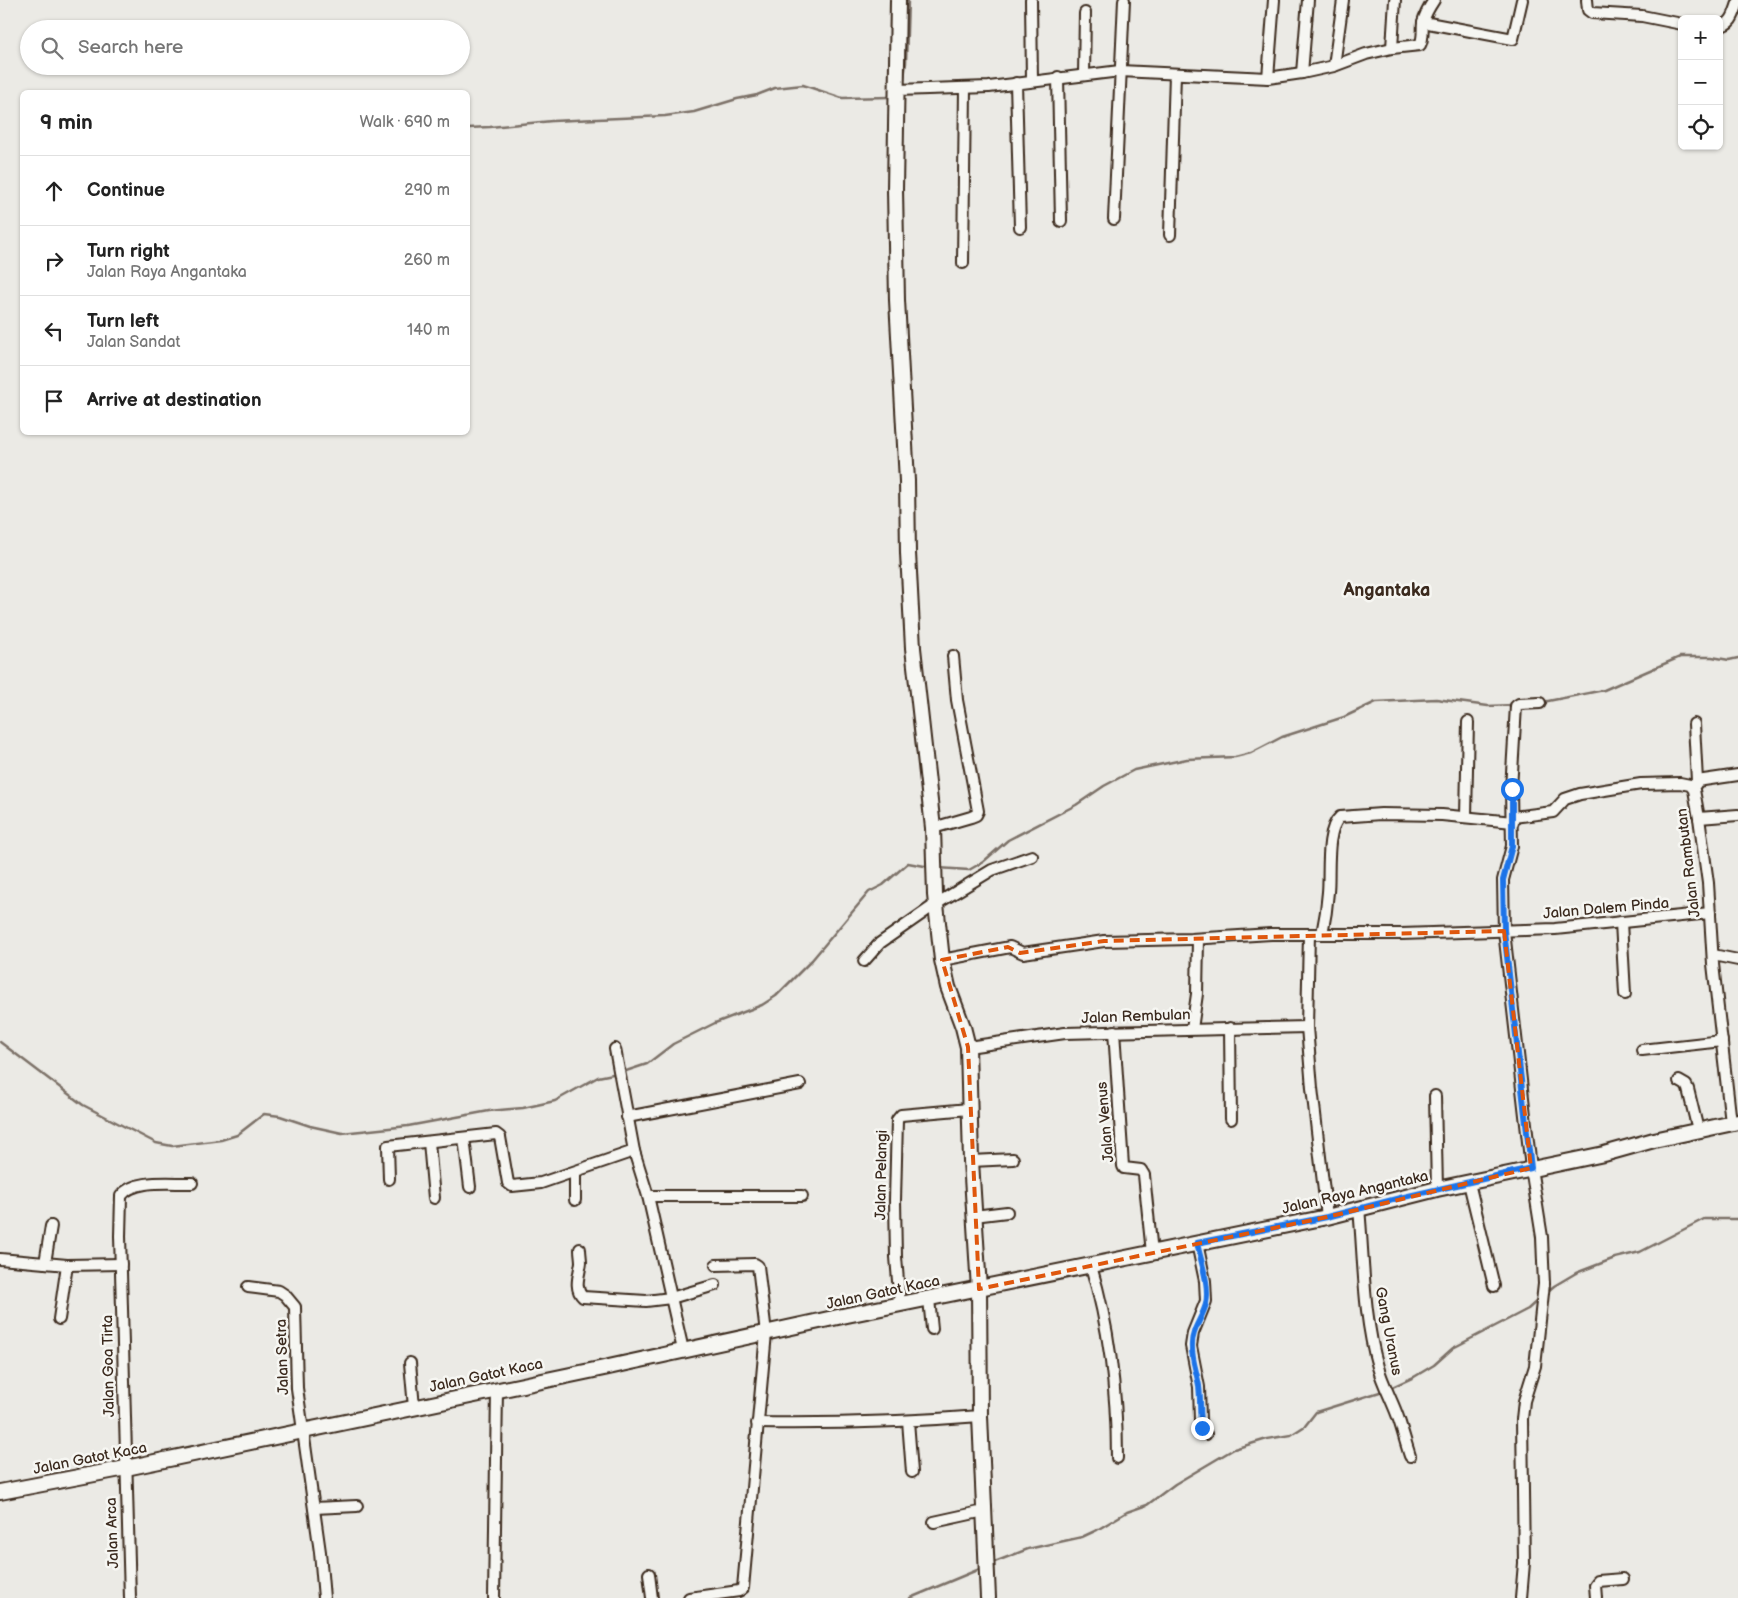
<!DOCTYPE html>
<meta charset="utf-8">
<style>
:root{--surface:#fff;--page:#f2f2f2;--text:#222;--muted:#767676;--line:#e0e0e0}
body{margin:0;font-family:"Balsamiq Sans",sans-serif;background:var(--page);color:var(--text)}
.controls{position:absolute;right:15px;top:15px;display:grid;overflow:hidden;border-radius:8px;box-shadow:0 1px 4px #0004}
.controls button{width:45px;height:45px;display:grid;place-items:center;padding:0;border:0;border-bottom:1px solid var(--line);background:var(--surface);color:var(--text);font:25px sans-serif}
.stop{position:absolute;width:15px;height:15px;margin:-11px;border:4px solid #1a73e8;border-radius:50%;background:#fff}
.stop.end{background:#1a73e8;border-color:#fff;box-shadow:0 1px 5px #0008}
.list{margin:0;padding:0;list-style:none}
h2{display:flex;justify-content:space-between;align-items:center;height:65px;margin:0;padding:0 20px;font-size:21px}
h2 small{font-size:16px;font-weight:400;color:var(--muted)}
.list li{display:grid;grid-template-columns:32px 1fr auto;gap:15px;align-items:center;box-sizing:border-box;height:70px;padding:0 20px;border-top:1px solid var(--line)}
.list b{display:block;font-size:19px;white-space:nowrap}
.list p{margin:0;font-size:16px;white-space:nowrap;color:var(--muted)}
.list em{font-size:16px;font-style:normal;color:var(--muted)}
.icon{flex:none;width:28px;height:28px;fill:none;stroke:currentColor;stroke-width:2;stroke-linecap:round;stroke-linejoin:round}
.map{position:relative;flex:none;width:1738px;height:1598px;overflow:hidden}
.search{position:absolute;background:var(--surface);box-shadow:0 1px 4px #0004;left:20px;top:20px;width:450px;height:55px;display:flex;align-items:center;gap:12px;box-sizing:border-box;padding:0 18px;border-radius:28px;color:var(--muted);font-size:19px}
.panel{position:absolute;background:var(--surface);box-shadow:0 1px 4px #0004;left:20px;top:90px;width:450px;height:345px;border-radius:8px}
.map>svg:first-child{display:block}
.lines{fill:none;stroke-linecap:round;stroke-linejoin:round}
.stream{stroke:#7c7167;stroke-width:2.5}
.minor-casing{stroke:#3b2a1e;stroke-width:14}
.secondary-casing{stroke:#3b2a1e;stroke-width:18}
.minor{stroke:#f6f6f2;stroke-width:10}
.secondary{stroke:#f6f6f2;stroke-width:14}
.route{stroke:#1a73e8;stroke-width:6}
.marked{fill:none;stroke:#df570d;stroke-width:4;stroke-dasharray:10 6;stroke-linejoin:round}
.labels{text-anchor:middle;stroke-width:5;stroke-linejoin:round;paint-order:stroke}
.street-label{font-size:15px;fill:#3b2a1e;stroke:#f6f6f2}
.quarter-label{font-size:18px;font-weight:bold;fill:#3b2a1e;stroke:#f6f6f2}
</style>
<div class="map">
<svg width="1738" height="1598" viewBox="0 0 1738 1598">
<rect width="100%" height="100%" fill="#ebeae5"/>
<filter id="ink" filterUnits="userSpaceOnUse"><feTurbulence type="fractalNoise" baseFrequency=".02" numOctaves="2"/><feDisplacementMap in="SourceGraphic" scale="10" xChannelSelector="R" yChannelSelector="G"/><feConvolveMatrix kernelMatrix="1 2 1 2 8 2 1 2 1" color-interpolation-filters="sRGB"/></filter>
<g filter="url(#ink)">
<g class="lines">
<!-- stream -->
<g class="stream">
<path d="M903,85L906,63L908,0"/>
<path d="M468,128L490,127L552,121L665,116L694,112L737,99L757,95L775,88L803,85L842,98L891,97"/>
<path d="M1543,702L1604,690L1680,657H1712L1729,660L1738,658"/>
<path d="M938,868L969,870L983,862L1008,840L1076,805L1104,786L1134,770L1187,759L1235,757L1251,753L1282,737L1344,717L1376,702L1436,699L1488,706L1513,705"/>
<path d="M0,1042L83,1105L156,1143L172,1146L221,1140L237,1135L264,1114L280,1116L310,1126L342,1133L408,1126L489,1111L523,1108L555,1101L598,1077L618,1073"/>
<path d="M623,1072L647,1064L673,1044L715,1023L762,1005L776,996L812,960L869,892L883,885L908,863L930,867"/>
<path d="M1547,1292L1554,1286L1576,1273L1615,1258L1640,1252L1704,1219H1738"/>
<path d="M1388,1389L1414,1377L1434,1365L1453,1348L1528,1309L1539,1299"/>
<path d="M992,1563L1028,1549L1082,1537L1097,1530L1127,1512L1147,1505L1175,1484L1234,1449L1267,1439L1291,1435L1305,1426L1316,1412L1383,1391"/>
<path d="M910,1598L982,1568"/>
</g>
<defs>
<g id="minor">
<path d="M1031,0L1032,81"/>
<path d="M1587,0L1588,10L1592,13L1642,16L1682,24"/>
<path d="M1423,22L1513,39L1522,0"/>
<path d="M1719,26C1732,25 1734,14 1738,3"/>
<path d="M1392,48L1395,0"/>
<path d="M1334,66L1343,0"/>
<path d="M1302,73L1308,0"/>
<path d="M1084,75L1085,13"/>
<path d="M1058,77L1061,221"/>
<path d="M1268,78L1274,0"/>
<path d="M1016,83L1020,227"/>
<path d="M897,90L989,87L1120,71L1268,78L1302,73L1334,66L1366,54L1392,48L1420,45C1424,38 1422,29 1423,22C1425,14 1430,6 1434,0"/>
<path d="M1114,219L1124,0"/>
<path d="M1170,235L1175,74"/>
<path d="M963,263L965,88"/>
<path d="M1697,781L1738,775"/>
<path d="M1692,786L1696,784L1697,781L1694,724"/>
<path d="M1466,816L1468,722"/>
<path d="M1513,817L1553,812L1565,799L1580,794L1641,784L1680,783L1690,785L1694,790L1699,818L1708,883L1713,964L1731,1123"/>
<path d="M1699,818L1738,815"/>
<path d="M933,828L971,817L976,815L978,811L957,700L953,656"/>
<path d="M1621,922L1625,994"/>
<path d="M1309,934L1307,1027L1312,1088L1327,1217"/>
<path d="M1322,934C1325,920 1327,906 1328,892C1330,873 1325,830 1340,817L1381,814L1442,815L1513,822"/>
<path d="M1713,955L1738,960"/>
<path d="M942,960L1010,947L1023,953L1104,941L1191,939L1271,934H1401L1555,929L1710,913"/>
<path d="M864,961L880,943L936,904L992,870L1032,856"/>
<path d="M1230,1028L1231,1119"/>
<path d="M1192,1029L1197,994L1198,939"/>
<path d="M1114,1031L1123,1166L1124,1168L1141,1170L1144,1175L1152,1253"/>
<path d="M968,1047L1065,1033L1307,1027"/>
<path d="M615,1049L634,1151L648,1196L683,1350"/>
<path d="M1642,1050L1722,1041"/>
<path d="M1679,1081L1686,1085L1688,1089L1698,1130"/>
<path d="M1435,1096L1437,1189"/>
<path d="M627,1117L800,1084"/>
<path d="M464,1138L470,1187"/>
<path d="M429,1142L434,1198"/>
<path d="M971,1161L1013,1159"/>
<path d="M389,1179L388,1146L496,1134L500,1137L508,1183L512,1186L541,1183L634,1151"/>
<path d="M1469,1183L1494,1286"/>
<path d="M648,1196H802"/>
<path d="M575,1200V1172"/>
<path d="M1359,1208C1364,1261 1363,1315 1378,1367C1383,1385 1393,1402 1399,1420C1403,1432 1406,1444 1410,1456"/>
<path d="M974,1216L1007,1212"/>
<path d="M1197,1243L1205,1281L1206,1301L1193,1333L1191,1346L1199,1387L1200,1420L1202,1429L1206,1434"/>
<path d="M580,1249C580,1253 581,1258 581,1262C580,1273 573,1288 583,1297L646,1301L671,1298L715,1285"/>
<path d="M0,1259L67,1265L121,1264"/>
<path d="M45,1263L51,1226"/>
<path d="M1091,1266C1110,1329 1117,1393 1117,1458"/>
<path d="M248,1287L279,1291L285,1295L295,1307L297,1388L320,1552L324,1598"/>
<path d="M929,1299L932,1329"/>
<path d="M900,1305L896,1257L895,1200L897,1120L901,1115L969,1109"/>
<path d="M59,1319L67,1265"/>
<path d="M410,1363L414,1407"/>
<path d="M908,1421L912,1472"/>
<path d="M757,1423C832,1424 906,1422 980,1416"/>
<path d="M314,1508L357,1506"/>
<path d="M934,1522L984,1511"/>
<path d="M649,1574L652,1598"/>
<path d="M130,1598L120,1236L121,1196C134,1178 172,1184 192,1183"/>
<path d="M494,1598L497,1390"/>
<path d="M689,1598L739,1591L743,1588L766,1333L758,1266L755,1264L716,1265"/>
<path d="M1521,1598L1524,1563L1522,1419L1524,1401L1535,1366L1544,1284L1543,1262L1542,1237L1531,1168L1504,931L1503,880L1512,846L1511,789L1516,706L1519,704L1540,703"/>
<path d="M1596,1598L1595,1585L1598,1581L1623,1579"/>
</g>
<g id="secondary">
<path d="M898,0L895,189L897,300L907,481L908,553L913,648L933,828L935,895L942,960L948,987L963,1027L968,1047L971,1161L979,1289L980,1416L988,1598"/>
<path d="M0,1492L126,1468L604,1368L847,1315L1327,1217L1437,1189L1604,1154L1654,1140L1738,1122"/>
</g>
</defs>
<!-- minor casing -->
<use href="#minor" class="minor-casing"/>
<!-- secondary casing -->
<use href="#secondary" class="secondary-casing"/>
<!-- minor -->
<use href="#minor" class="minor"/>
<!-- secondary -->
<use href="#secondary" class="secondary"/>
</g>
</g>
<g class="lines" filter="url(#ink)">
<!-- route -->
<path class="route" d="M1202,1428C1199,1414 1201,1400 1199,1386C1197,1372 1191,1359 1192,1344C1192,1329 1202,1319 1206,1304C1210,1285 1201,1262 1197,1243L1327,1217L1404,1197L1531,1168L1504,930L1503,880L1512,846V789"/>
</g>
<!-- marked area -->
<path class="marked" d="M1504,931L1531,1168L1327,1217L979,1289L968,1047L942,960L1008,947L1020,953L1104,941Z"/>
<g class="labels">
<!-- street labels -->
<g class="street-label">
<text transform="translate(1688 863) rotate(-97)" y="5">Jalan Rambutan</text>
<text transform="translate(1606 908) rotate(-5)" y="5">Jalan Dalem Pinda</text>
<text transform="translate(1136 1016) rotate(-2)" y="5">Jalan Rembulan</text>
<text transform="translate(1105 1122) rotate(-95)" y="5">Jalan Venus</text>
<text transform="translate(881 1175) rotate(-89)" y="5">Jalan Pelangi</text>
<text transform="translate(1355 1192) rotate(-13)" y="5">Jalan Raya Angantaka</text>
<text transform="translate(883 1292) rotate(-12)" y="5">Jalan Gatot Kaca</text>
<text transform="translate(1389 1331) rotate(79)" y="5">Gang Uranus</text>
<text transform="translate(282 1357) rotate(-92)" y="5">Jalan Setra</text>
<text transform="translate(108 1366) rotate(-91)" y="5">Jalan Goa Tirta</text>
<text transform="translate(486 1375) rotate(-12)" y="5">Jalan Gatot Kaca</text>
<text transform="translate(90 1458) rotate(-11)" y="5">Jalan Gatot Kaca</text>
<text transform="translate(112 1533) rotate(-92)" y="5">Jalan Arca</text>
</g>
<!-- quarter labels -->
<g class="quarter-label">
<text x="1387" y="596">Angantaka</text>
</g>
</g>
</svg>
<div class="controls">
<button>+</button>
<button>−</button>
<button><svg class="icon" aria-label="locate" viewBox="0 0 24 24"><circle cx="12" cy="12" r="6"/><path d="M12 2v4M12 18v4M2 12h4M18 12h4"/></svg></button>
</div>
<div class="stop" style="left:1512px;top:789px"></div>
<div class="stop end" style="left:1202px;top:1428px"></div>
<div class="search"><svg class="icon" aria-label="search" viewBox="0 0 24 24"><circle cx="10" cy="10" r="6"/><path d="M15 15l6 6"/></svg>Search here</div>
<section class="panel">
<h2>9 min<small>Walk · 690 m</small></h2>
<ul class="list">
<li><svg class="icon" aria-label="ahead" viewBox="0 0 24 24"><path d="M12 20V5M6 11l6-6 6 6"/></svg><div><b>Continue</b></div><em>290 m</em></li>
<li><svg class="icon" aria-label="right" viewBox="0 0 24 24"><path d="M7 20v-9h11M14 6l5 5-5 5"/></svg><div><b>Turn right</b><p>Jalan Raya Angantaka</p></div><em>260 m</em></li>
<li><svg class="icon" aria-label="left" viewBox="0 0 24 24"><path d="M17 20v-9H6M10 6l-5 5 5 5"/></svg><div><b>Turn left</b><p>Jalan Sandat</p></div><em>140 m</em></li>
<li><svg class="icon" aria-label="arrive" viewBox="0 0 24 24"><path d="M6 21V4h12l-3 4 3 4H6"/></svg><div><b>Arrive at destination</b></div></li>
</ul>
</section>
</div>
